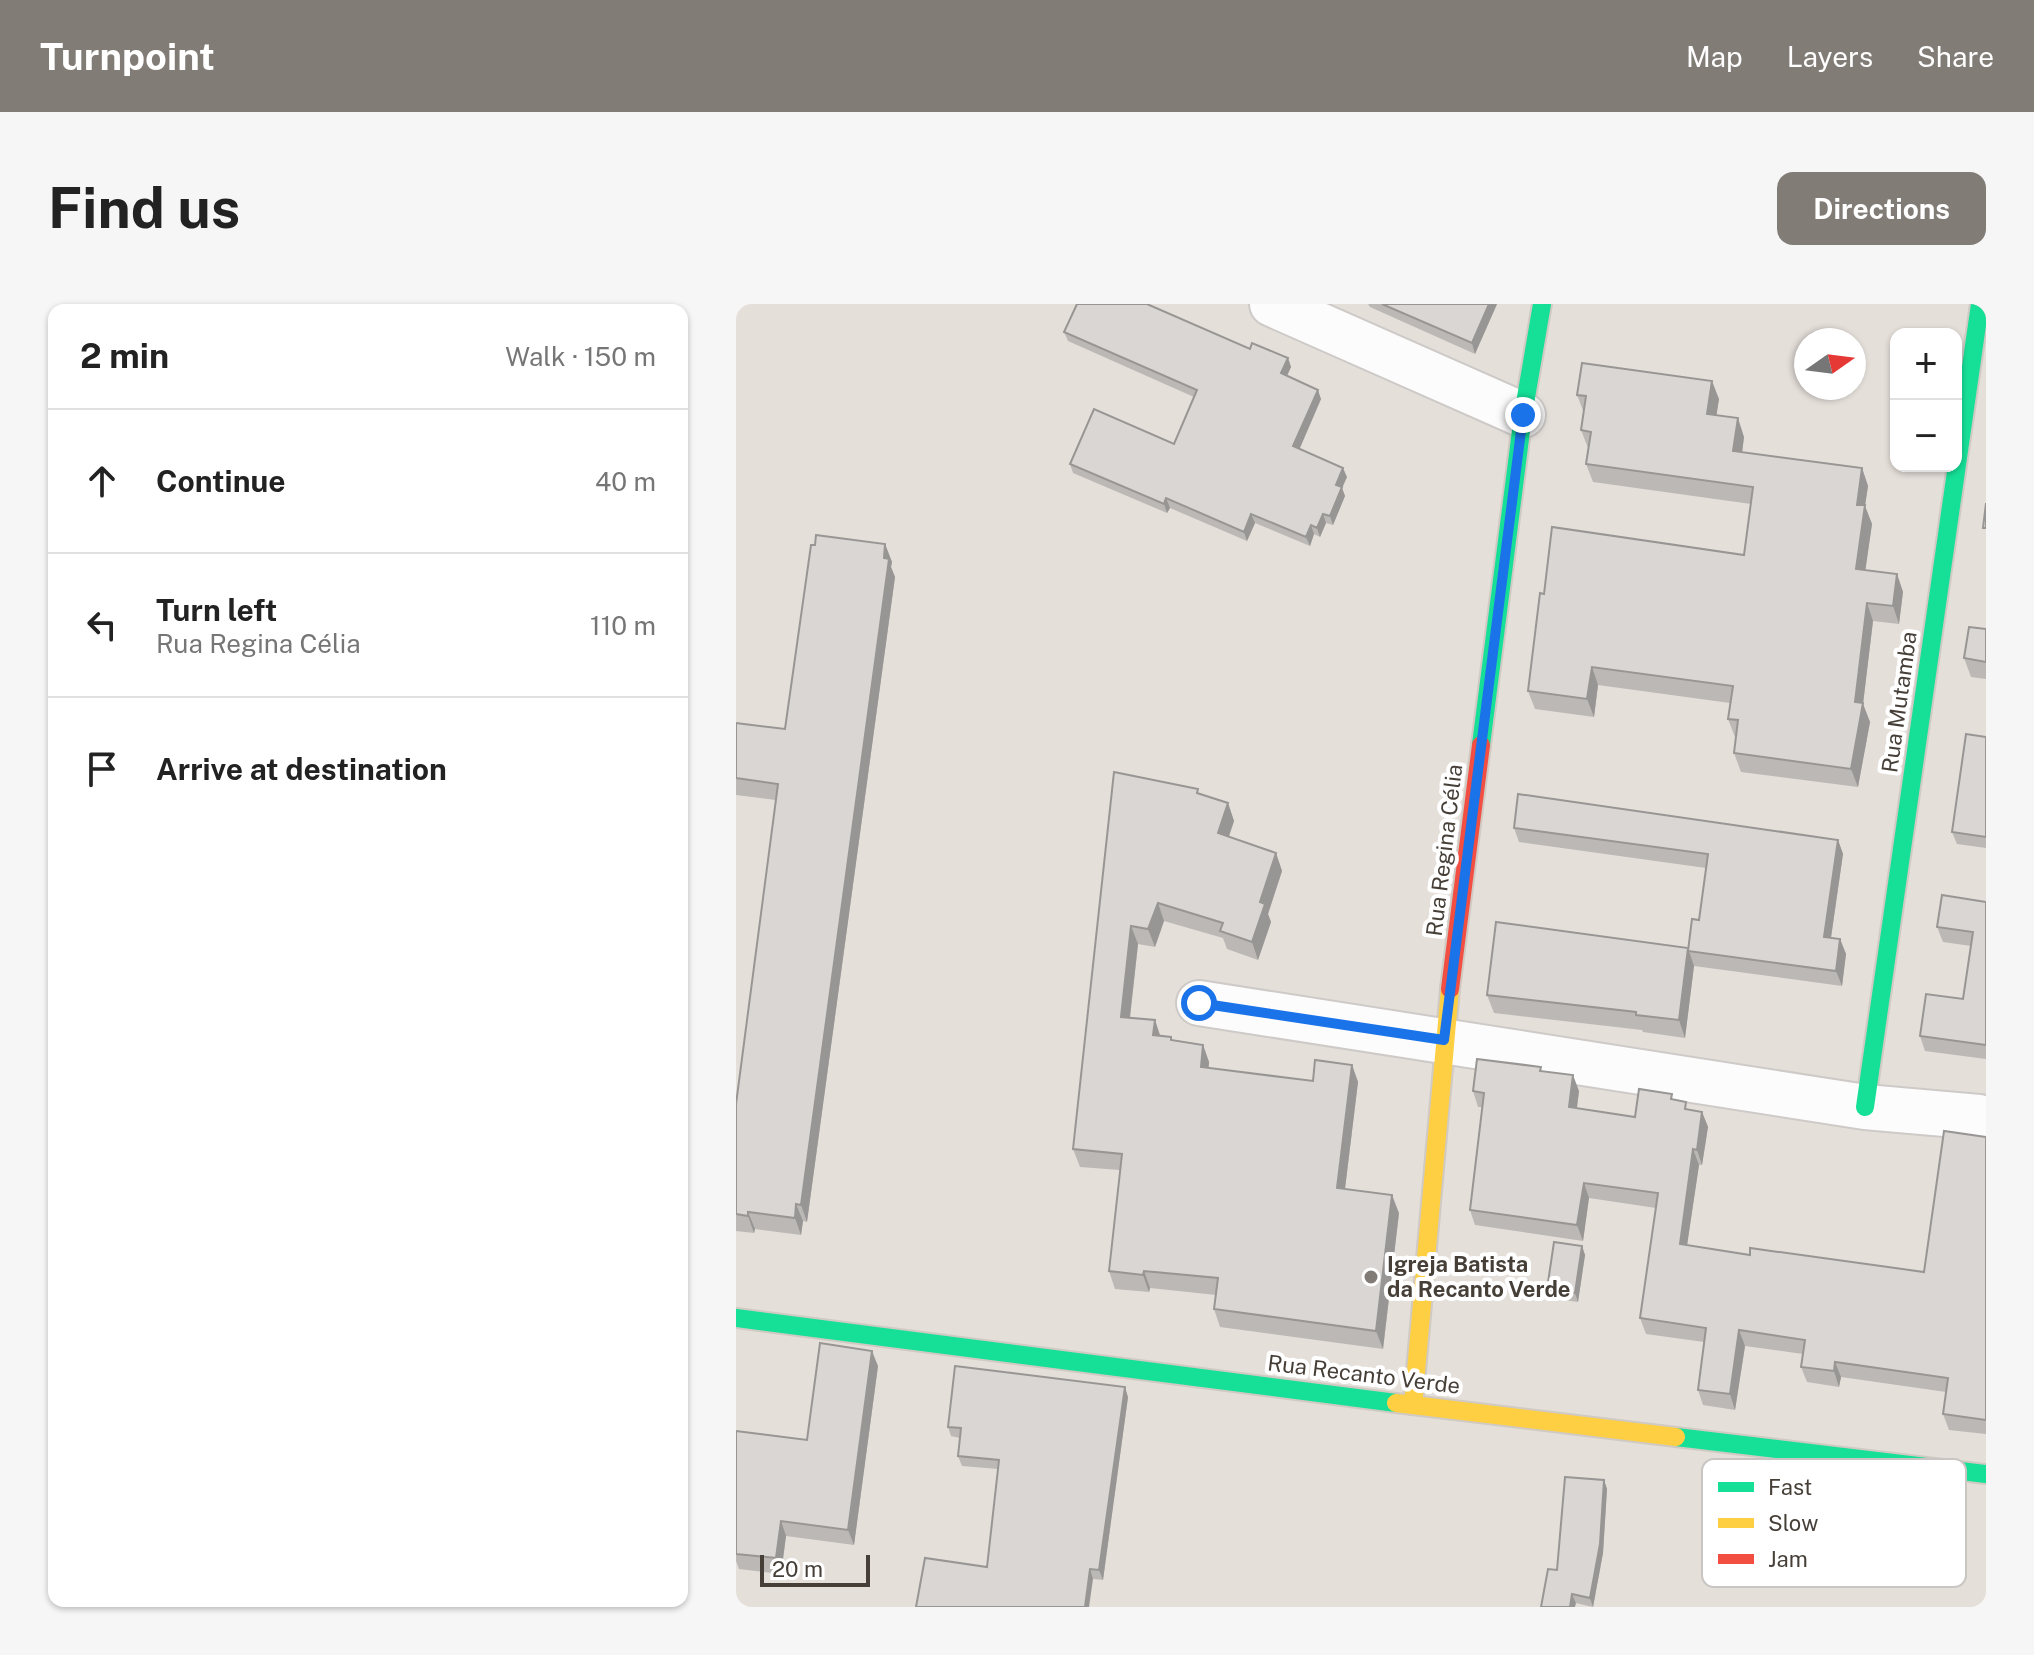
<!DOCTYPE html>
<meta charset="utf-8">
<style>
:root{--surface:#fff;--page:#f6f6f6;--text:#222;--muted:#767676;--line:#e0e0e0;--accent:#827c77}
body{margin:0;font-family:"Public Sans",sans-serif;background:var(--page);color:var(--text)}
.controls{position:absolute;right:24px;top:24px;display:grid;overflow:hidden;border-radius:16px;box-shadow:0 2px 6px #0004}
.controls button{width:72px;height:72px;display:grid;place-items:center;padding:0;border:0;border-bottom:2px solid var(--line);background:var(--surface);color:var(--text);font:40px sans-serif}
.compass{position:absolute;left:1058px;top:24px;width:72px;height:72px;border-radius:50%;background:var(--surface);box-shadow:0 2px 6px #0004;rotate:76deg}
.scale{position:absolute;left:24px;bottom:20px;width:110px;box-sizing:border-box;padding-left:8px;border:4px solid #463f38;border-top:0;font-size:22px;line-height:28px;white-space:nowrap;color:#463f38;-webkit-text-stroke:6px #fff;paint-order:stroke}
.stop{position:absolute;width:24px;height:24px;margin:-18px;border:6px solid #1a73e8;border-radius:50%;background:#fff}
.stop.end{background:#1a73e8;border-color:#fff;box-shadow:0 2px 8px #0008}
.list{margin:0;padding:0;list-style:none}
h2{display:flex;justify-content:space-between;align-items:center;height:104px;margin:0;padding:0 32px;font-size:34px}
h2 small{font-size:26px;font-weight:400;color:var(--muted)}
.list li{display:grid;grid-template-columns:52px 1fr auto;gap:24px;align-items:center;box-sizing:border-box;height:144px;padding:0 32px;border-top:2px solid var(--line)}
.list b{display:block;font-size:30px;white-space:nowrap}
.list p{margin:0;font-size:26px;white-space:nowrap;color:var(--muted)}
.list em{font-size:26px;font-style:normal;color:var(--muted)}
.icon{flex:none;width:44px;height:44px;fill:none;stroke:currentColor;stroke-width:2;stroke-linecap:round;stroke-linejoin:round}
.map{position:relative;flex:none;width:1250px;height:1303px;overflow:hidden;border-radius:16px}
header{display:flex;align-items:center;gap:48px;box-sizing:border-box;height:112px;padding:0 40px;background:var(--accent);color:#fff}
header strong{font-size:38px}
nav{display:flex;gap:44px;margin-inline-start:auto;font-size:28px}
.intro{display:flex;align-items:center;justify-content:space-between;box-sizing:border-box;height:192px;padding:0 48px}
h1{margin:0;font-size:56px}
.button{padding:20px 36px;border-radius:16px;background:var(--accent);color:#fff;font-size:28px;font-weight:700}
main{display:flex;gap:48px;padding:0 48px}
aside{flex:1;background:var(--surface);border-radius:16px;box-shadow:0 2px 6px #0004}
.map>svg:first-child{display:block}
.residential{fill:#e5dfda;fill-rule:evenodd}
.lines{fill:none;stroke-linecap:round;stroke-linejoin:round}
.street-casing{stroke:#cdcac8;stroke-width:48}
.fast-casing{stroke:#d0cac3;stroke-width:22}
.slow-casing{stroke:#d0cac3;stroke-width:22}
.jam-casing{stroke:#d0cac3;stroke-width:22}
.street{stroke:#fdfcfc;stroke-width:44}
.fast{stroke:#16e098;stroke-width:18}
.slow{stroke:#ffcf43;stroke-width:18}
.jam{stroke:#f24e42;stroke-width:18}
.wall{fill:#bbb8b5}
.shaded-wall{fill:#989694}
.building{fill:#d9d6d3;stroke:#989694;stroke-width:2}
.route{stroke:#1a73e8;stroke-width:10}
.poi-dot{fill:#827c77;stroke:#fff;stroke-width:3}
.labels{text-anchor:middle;stroke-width:8;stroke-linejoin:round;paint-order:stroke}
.street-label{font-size:22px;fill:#463f38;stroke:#fff}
.poi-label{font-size:22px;font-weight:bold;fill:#463f38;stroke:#fff;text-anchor:start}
.key{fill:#fff;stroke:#c8c5c3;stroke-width:2}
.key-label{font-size:22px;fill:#463f38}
</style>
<header>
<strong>Turnpoint</strong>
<nav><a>Map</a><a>Layers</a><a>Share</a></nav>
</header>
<div class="intro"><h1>Find us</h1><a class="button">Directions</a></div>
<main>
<aside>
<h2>2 min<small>Walk · 150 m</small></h2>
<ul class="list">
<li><svg class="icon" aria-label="ahead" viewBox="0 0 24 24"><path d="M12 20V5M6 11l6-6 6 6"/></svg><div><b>Continue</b></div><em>40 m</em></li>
<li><svg class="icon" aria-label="left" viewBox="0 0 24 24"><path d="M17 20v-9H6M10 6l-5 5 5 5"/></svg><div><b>Turn left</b><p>Rua Regina Célia</p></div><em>110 m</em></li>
<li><svg class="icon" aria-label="arrive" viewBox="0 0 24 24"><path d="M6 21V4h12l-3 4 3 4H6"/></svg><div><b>Arrive at destination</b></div></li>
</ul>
</aside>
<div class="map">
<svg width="1250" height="1303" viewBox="0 0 1250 1303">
<rect width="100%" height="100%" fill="#f1eeeb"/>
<!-- residential -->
<path class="residential" d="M0,0H1250V1303H0ZM1160,30H1220V162H1160ZM1070,36H1118V84H1070Z"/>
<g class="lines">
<defs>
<g id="street">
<path d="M536,0L787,111"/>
<path d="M463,699L1129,803L1243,813"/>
</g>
<g id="fast">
<path d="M745,441L787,111L806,0"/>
<path d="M1129,803L1244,0"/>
<path d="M0,1014L660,1099"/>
<path d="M940,1133L1250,1170"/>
</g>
<g id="slow">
<path d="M660,1099L940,1133"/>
<path d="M677,1101L714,685"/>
</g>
<path id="jam" d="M714,685L745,441"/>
</defs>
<!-- street casing -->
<use href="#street" class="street-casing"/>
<!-- fast casing -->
<use href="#fast" class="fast-casing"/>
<!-- slow casing -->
<use href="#slow" class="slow-casing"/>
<!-- jam casing -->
<use href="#jam" class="jam-casing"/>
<!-- street -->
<use href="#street" class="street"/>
<!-- fast -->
<use href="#fast" class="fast"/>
<!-- slow -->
<use href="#slow" class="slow"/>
<!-- jam -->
<use href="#jam" class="jam"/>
</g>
<!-- wall -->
<g class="wall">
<path d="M632,0H761L739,50L634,3Z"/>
<path d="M328,28L514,45L552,54L555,63L551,72L585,95L563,145L611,173L606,184L609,192L597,221L590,219L584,233L578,230L574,242L519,219L511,237L434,204L431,209L337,169L334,160L438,140L458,93L332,37Z"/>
<path d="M841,91L983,95L980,111L1008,133L1006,148L1126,164L1132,182L1129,202L1136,220L1129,266L1161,270L1167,288L1163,320L1137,317L1127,400L1134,418L1122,483L1005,468L998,449L1000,433H999L992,415L994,399L862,381L858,413L799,405L792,387L808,290L1008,251L1015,200L857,178L850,160L852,144L845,126L848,109Z"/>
<path d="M149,240L156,258L155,263L159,273L71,918L67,917L65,931L19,925L18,929L0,927V800L40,496L0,491V419L49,425Z"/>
<path d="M1250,325V375L1235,373L1228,354Z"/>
<path d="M1250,433V544L1221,540L1216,528Z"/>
<path d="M378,468L464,490L492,499L498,517L493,533L540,549L546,567L532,610L535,618L522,656L491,645L487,634L428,617L419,643L402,640L394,714L424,731L437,737L467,741L473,758V764L577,777L616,761L622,778L609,885L663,909L647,1045L484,1023L478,1005L480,991L414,984L413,988L379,985L373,967L384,866L344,863L337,845Z"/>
<path d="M778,524L1102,536L1107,550L1095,634L1104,635L1110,650L1106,682L958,662L949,734L907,728L906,726L758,709L751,691L952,644L963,616L970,564L783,538Z"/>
<path d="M1250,598V755L1189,747L1184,732L1227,695L1235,642L1207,638L1201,623Z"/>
<path d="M806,767L843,787L841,804L899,813L938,796L953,806L966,808L972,823L966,861H963L951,941L1014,951L1188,968L1250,833V1130L1213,1126L1207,1110L1210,1088L1105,1073L1103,1083L1071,1078L1065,1063L1067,1050L1009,1042L999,1106L967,1101L962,1086L968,1038L910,1030L904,1014L920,904L853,894L847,937L739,921L734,906L746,803H742L737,787Z"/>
<path d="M846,942L849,951L842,998L814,994L811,985Z"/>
<path d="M142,1062L118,1241L50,1232L45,1270L3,1265L0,1257V1127L71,1136Z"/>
<path d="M392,1093L367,1276L251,1263L262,1165L226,1162L222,1152L224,1134L215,1132L212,1123Z"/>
<path d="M868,1176L871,1185L867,1249L857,1303L840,1299L821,1266Z"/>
<path d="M1166,1193L1169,1202L1163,1240L1098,1231L1095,1222Z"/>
</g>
<!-- shaded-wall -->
<g class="shaded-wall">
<path d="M753,0H761L739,50L736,39Z"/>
<path d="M552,54L555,63L548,78L545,69Z"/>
<path d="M976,77L983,95L978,128L971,110Z"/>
<path d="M582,86L585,95L561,151L557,142Z"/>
<path d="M1002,114L1008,133L1004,165L997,147Z"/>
<path d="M607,164L611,173L606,184L609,192L597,221L594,212L600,181Z"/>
<path d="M1126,164L1132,182L1129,202L1136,220L1127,283L1120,265L1121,201Z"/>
<path d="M430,194L434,204L431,209L428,200Z"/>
<path d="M515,210L519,219L511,237L508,228Z"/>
<path d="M587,210L590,219L584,233L581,224Z"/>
<path d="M575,221L578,230L574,242L570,233Z"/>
<path d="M149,240L156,258L155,263L159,273L71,918L65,901Z"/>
<path d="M1161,270L1167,288L1163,320L1157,302Z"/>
<path d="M1131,299L1137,317L1127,400L1134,418L1122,483L1115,465L1119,398Z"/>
<path d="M856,363L862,381L858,413L851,395Z"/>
<path d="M492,499L498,517L488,546L482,529Z"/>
<path d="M1102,536L1107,550L1093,647L1088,633Z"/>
<path d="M540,549L546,567L532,610L535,618L522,656L516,638L524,598Z"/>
<path d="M422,599L428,617L419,643L412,625Z"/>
<path d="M395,622L402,640L392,730L385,713Z"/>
<path d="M1104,635L1110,650L1106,682L1100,667Z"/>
<path d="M952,644L958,662L949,734L943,716Z"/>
<path d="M419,716L425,734L417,731Z"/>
<path d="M467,741L473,758L471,780L465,763Z"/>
<path d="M616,761L622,778L607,901L601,884Z"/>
<path d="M837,771L843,787L839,818L833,803Z"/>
<path d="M966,808L972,823L966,861L961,846Z"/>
<path d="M957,845L963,861L949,955L944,940Z"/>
<path d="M848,879L853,894L847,937L841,921Z"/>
<path d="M656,891L663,909L647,1045L640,1027Z"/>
<path d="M60,900L67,917L65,931L59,914Z"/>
<path d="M12,908L19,925L18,929L12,912Z"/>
<path d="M846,942L849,951L842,998L839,989Z"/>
<path d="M408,967L414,984L413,988L407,971Z"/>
<path d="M1003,1026L1009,1042L999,1106L994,1090Z"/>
<path d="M136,1047L142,1062L118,1241L112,1226Z"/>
<path d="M1099,1058L1105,1073L1103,1083L1098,1067Z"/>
<path d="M389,1083L392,1093L367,1276L363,1266Z"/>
<path d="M868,1176L871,1185L867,1249L857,1303L854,1294Z"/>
<path d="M1166,1193L1169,1202L1163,1240L1159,1231Z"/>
<path d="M45,1217L50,1232L45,1270L40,1254Z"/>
<path d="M354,1265L357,1275L353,1303H349Z"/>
<path d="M836,1290L840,1299L839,1303H834Z"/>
</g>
<!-- building -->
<g class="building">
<path d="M341,0H411L514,45L516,39L552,54L545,69L582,86L557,142L607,164L600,181L606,183L594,212L587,210L581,224L575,221L570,233L515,210L508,228L430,194L428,200L334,160L358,105L438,140L461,86L328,28Z"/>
<path d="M646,0H753L736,39Z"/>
<path d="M846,59L976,77L971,110L1002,114L997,147L1126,164L1121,201H1129L1120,265L1161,270L1157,302L1131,299L1119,398L1127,399L1115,465L998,449L1002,416L992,415L997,382L856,363L851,395L792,387L804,289L808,290L816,223L1008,251L1017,183L850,160L855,128L845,126L850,92L841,91Z"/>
<path d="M1250,199V224H1247Z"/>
<path d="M80,231L149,240L148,254L153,255L65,901L60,900L59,914L12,908V912L0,910V800L42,480L0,474V419L49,425L75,241H79Z"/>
<path d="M1233,323L1250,325V358L1228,354Z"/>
<path d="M1230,430L1250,433V533L1216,528Z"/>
<path d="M378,468L462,485L461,489L492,499L482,529L540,549L524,598L529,600L516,638L484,627L487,619L422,599L412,625L395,622L385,713L419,716L417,731L435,733V736L467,741L465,763L577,777L579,756L616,761L601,884L656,891L640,1027L478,1005L482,974L408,967L407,971L373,967L386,850L337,845Z"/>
<path d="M782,490L1102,536L1088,633L1104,635L1100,667L952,647L956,615L963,616L972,550L778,524Z"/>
<path d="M1206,591L1250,598V741L1184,732L1190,690L1227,695L1237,628L1201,623Z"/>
<path d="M760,618L952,644L943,716L900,711V708L751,691Z"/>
<path d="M741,755L805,763L804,767L837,771L833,803L899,813L903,785L936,790L935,795L950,798L949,805L966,808L961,846L957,845L944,940L1014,951V944L1188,968L1208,827L1250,833V1116L1207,1110L1212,1074L1099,1058L1098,1067L1065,1063L1069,1036L1003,1026L994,1090L962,1086L970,1024L904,1014L922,889L848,879L841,921L734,906L748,789L737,787Z"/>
<path d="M818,938L846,942L839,989L811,985Z"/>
<path d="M84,1039L136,1047L112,1226L45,1217L40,1254L0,1250V1127L71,1136Z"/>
<path d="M219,1062L389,1083L363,1266L354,1265L349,1303H180L189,1254L251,1263L263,1156L222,1152L225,1124L212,1123Z"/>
<path d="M829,1173L868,1176L864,1240L854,1294L836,1290L834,1303H805L812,1265L821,1266Z"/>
</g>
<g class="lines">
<!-- route -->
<path class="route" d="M463,699L708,736L787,111"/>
</g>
<!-- markers -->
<circle class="poi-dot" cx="635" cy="973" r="8"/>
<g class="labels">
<!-- street labels -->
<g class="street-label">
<text transform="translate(1163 398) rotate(-82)" y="8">Rua Mutamba</text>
<text transform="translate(708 546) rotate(-83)" y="8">Rua Regina Célia</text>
<text transform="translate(628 1070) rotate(7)" y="8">Rua Recanto Verde</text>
</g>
<!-- poi labels -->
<g class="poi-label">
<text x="651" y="968">Igreja Batista<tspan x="651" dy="25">da Recanto Verde</tspan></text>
</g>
</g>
<!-- legend -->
<rect x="966" y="1155" width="264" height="128" rx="12" class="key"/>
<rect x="982" y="1178" width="36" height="10" fill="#16e098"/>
<rect x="982" y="1214" width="36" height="10" fill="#ffcf43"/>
<rect x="982" y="1250" width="36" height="10" fill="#f24e42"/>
<g class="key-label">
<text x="1032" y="1191">Fast</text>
<text x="1032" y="1227">Slow</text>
<text x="1032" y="1263">Jam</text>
</g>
</svg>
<div class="controls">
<button>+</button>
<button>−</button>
</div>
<svg class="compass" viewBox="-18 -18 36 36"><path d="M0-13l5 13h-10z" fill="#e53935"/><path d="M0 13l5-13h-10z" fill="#767676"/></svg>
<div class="scale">20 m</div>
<div class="stop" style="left:463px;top:699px"></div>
<div class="stop end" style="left:787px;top:111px"></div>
</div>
</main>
